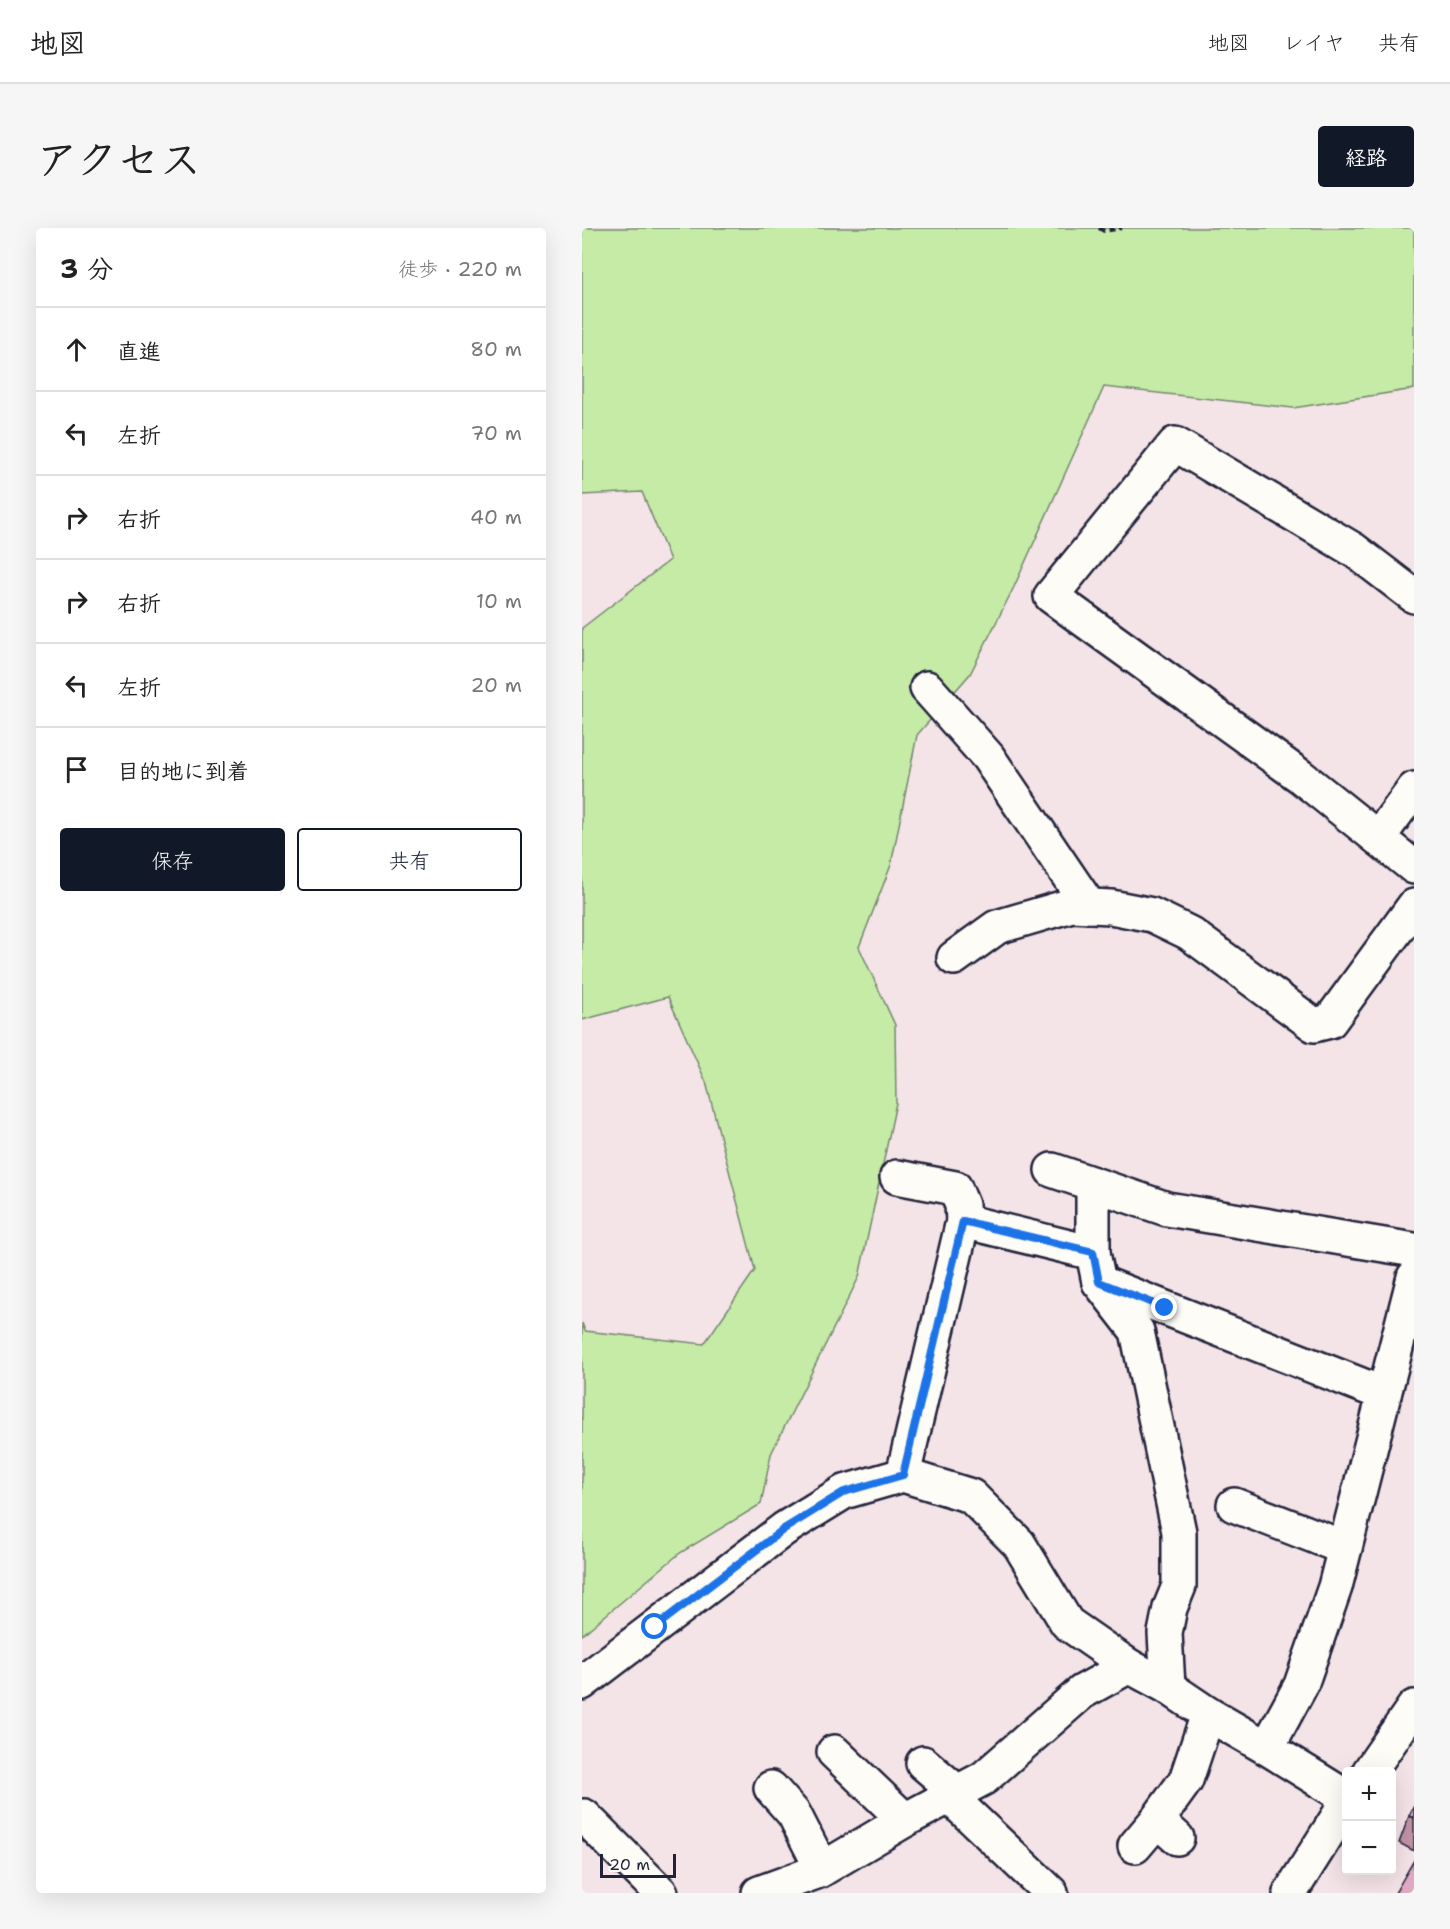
<!DOCTYPE html>
<html lang="ja">
<meta charset="utf-8">
<style>
:root{--surface:#fff;--page:#f6f6f6;--text:#222;--muted:#767676;--line:#e0e0e0;--accent:#111827}
body{margin:0;font-family:"Shantell Sans","Klee One",sans-serif;background:var(--page);color:var(--text)}
.controls{position:absolute;right:18px;bottom:18px;display:grid;overflow:hidden;border-radius:6px;box-shadow:0 6px 24px #0002}
.controls button{width:54px;height:54px;display:grid;place-items:center;padding:0;border:0;border-bottom:2px solid var(--line);background:var(--surface);color:var(--text);font:30px sans-serif}
.scale{position:absolute;left:18px;bottom:15px;width:76px;box-sizing:border-box;padding-left:6px;border:3px solid #22223b;border-top:0;font-size:16px;line-height:21px;white-space:nowrap;color:#22223b;-webkit-text-stroke:4px #fdfcf7;paint-order:stroke}
.stop{position:absolute;width:18px;height:18px;margin:-14px;border:4px solid #1a73e8;border-radius:50%;background:#fff}
.stop.end{background:#1a73e8;border-color:#fff;box-shadow:0 2px 6px #0008}
.list{margin:0;padding:0;list-style:none}
h2{display:flex;justify-content:space-between;align-items:center;height:78px;margin:0;padding:0 24px;font-size:26px}
h2 small{font-size:20px;font-weight:400;color:var(--muted)}
.list li{display:grid;grid-template-columns:39px 1fr auto;gap:18px;align-items:center;box-sizing:border-box;height:84px;padding:0 24px;border-top:2px solid var(--line)}
.list b{display:block;font-size:22px;white-space:nowrap}
.list em{font-size:20px;font-style:normal;color:var(--muted)}
.actions{display:flex;gap:12px;padding:18px 24px}
.actions a{flex:1;padding:14px 0;border:2px solid var(--accent);border-radius:6px;text-align:center;font-size:21px;color:var(--accent)}
.actions .main{background:var(--accent);color:#fff}
.icon{flex:none;width:33px;height:33px;fill:none;stroke:currentColor;stroke-width:2;stroke-linecap:round;stroke-linejoin:round}
.map{position:relative;flex:none;width:832px;height:1665px;overflow:hidden;border-radius:6px}
header{display:flex;align-items:center;gap:36px;box-sizing:border-box;height:84px;padding:0 30px;background:var(--surface);border-bottom:2px solid var(--line)}
header strong{font-size:28px}
nav{display:flex;gap:33px;margin-inline-start:auto;font-size:21px}
.intro{display:flex;align-items:center;justify-content:space-between;box-sizing:border-box;height:144px;padding:0 36px}
h1{margin:0;font-size:42px}
.button{padding:15px 27px;border-radius:6px;background:var(--accent);color:#fff;font-size:21px;font-weight:700}
main{display:flex;gap:36px;padding:0 36px}
aside{flex:1;background:var(--surface);border-radius:6px;box-shadow:0 6px 24px #0002}
.map>svg:first-child{display:block}
.green{fill:#c5eba6;stroke:#748670;stroke-width:1.5}
.lines{fill:none;stroke-linecap:round;stroke-linejoin:round}
.minor-casing{stroke:#22223b;stroke-width:38}
.path{stroke:#22223b;stroke-width:4;stroke-dasharray:6 4.5;stroke-linecap:butt}
.minor{stroke:#fdfcf7;stroke-width:33}
.wall{fill:#c192a7;stroke:#22223b;stroke-width:1.5}
.building{fill:#e0aac2;stroke:#22223b;stroke-width:1.5}
.route{stroke:#1a73e8;stroke-width:8}
</style>
<header>
<strong>地図</strong>
<nav><a>地図</a><a>レイヤ</a><a>共有</a></nav>
</header>
<div class="intro"><h1>アクセス</h1><a class="button">経路</a></div>
<main>
<aside>
<h2>3 分<small>徒歩 · 220 m</small></h2>
<ul class="list">
<li><svg class="icon" aria-label="ahead" viewBox="0 0 24 24"><path d="M12 20V5M6 11l6-6 6 6"/></svg><div><b>直進</b></div><em>80 m</em></li>
<li><svg class="icon" aria-label="left" viewBox="0 0 24 24"><path d="M17 20v-9H6M10 6l-5 5 5 5"/></svg><div><b>左折</b></div><em>70 m</em></li>
<li><svg class="icon" aria-label="right" viewBox="0 0 24 24"><path d="M7 20v-9h11M14 6l5 5-5 5"/></svg><div><b>右折</b></div><em>40 m</em></li>
<li><svg class="icon" aria-label="right" viewBox="0 0 24 24"><path d="M7 20v-9h11M14 6l5 5-5 5"/></svg><div><b>右折</b></div><em>10 m</em></li>
<li><svg class="icon" aria-label="left" viewBox="0 0 24 24"><path d="M17 20v-9H6M10 6l-5 5 5 5"/></svg><div><b>左折</b></div><em>20 m</em></li>
<li><svg class="icon" aria-label="arrive" viewBox="0 0 24 24"><path d="M6 21V4h12l-3 4 3 4H6"/></svg><div><b>目的地に到着</b></div></li>
</ul>
<div class="actions"><a class="main">保存</a><a>共有</a></div>
</aside>
<div class="map">
<svg width="832" height="1665" viewBox="0 0 832 1665">
<rect width="100%" height="100%" fill="#f4e3e7"/>
<filter id="ink" filterUnits="userSpaceOnUse"><feTurbulence type="fractalNoise" baseFrequency=".0167" numOctaves="2"/><feDisplacementMap in="SourceGraphic" scale="12" xChannelSelector="R" yChannelSelector="G"/><feConvolveMatrix kernelMatrix="1 2 1 2 8 2 1 2 1" color-interpolation-filters="sRGB"/></filter>
<g filter="url(#ink)">
<!-- green -->
<path class="green" d="M0,0H832V161L711,180L522,159L432,359L388,446L335,507L309,637L277,719L313,797L314,875L277,1049L189,1226L179,1276L98,1325L0,1407V1095L3,1103L122,1116L173,1042L124,854L86,769L0,792V400L88,332L60,264L0,267Z"/>
<g class="lines">
<defs>
<g id="minor">
<path d="M832,368L772,322L593,216L469,368L718,548L832,639"/>
<path d="M345,460L406,529L507,678"/>
<path d="M796,610L832,561"/>
<path d="M372,730L415,699L490,677L529,679L570,687L607,705L732,797L748,793L832,678"/>
<path d="M470,942L585,981L832,1022"/>
<path d="M315,949L373,960L380,977L381,993L321,1247"/>
<path d="M511,956V1025"/>
<path d="M381,993L511,1025L517,1054L555,1103L597,1304V1358L588,1380L583,1405L586,1459"/>
<path d="M517,1054L802,1166"/>
<path d="M652,1277L763,1320"/>
<path d="M0,1455L202,1301L262,1264L321,1247L389,1268L437,1316L485,1395L547,1438L586,1459L626,1486L685,1520"/>
<path d="M252,1524L323,1592"/>
<path d="M341,1535L375,1564"/>
<path d="M787,1544L832,1479"/>
<path d="M189,1560L212,1586L240,1641"/>
<path d="M367,1568L469,1665"/>
<path d="M764,1569L685,1520L719,1457L753,1359L832,1049"/>
<path d="M2,1588L79,1665"/>
<path d="M595,1610L575,1592L604,1552L626,1486"/>
<path d="M553,1618L575,1592"/>
<path d="M177,1665L237,1643L323,1592L402,1550L500,1464L547,1438"/>
<path d="M708,1665L764,1576"/>
</g>
</defs>
<!-- minor casing -->
<use href="#minor" class="minor-casing"/>
<!-- path -->
<path class="path" d="M517,0L522,3L540,0"/>
<!-- minor -->
<use href="#minor" class="minor"/>
</g>
<!-- wall -->
<path class="wall" d="M832,1578V1623L817,1615L827,1588Z"/>
<!-- building -->
<g class="building">
<path d="M832,1578V1590L827,1588Z"/>
<path d="M832,1632V1665H813Z"/>
</g>
</g>
<g class="lines" filter="url(#ink)">
<!-- route -->
<path class="route" d="M73,1399L202,1301L262,1264L321,1247L381,993L511,1024L517,1054L583,1080"/>
</g>
</svg>
<div class="controls">
<button>+</button>
<button>−</button>
</div>
<div class="scale">20 m</div>
<div class="stop" style="left:73px;top:1399px"></div>
<div class="stop end" style="left:583px;top:1080px"></div>
</div>
</main>
